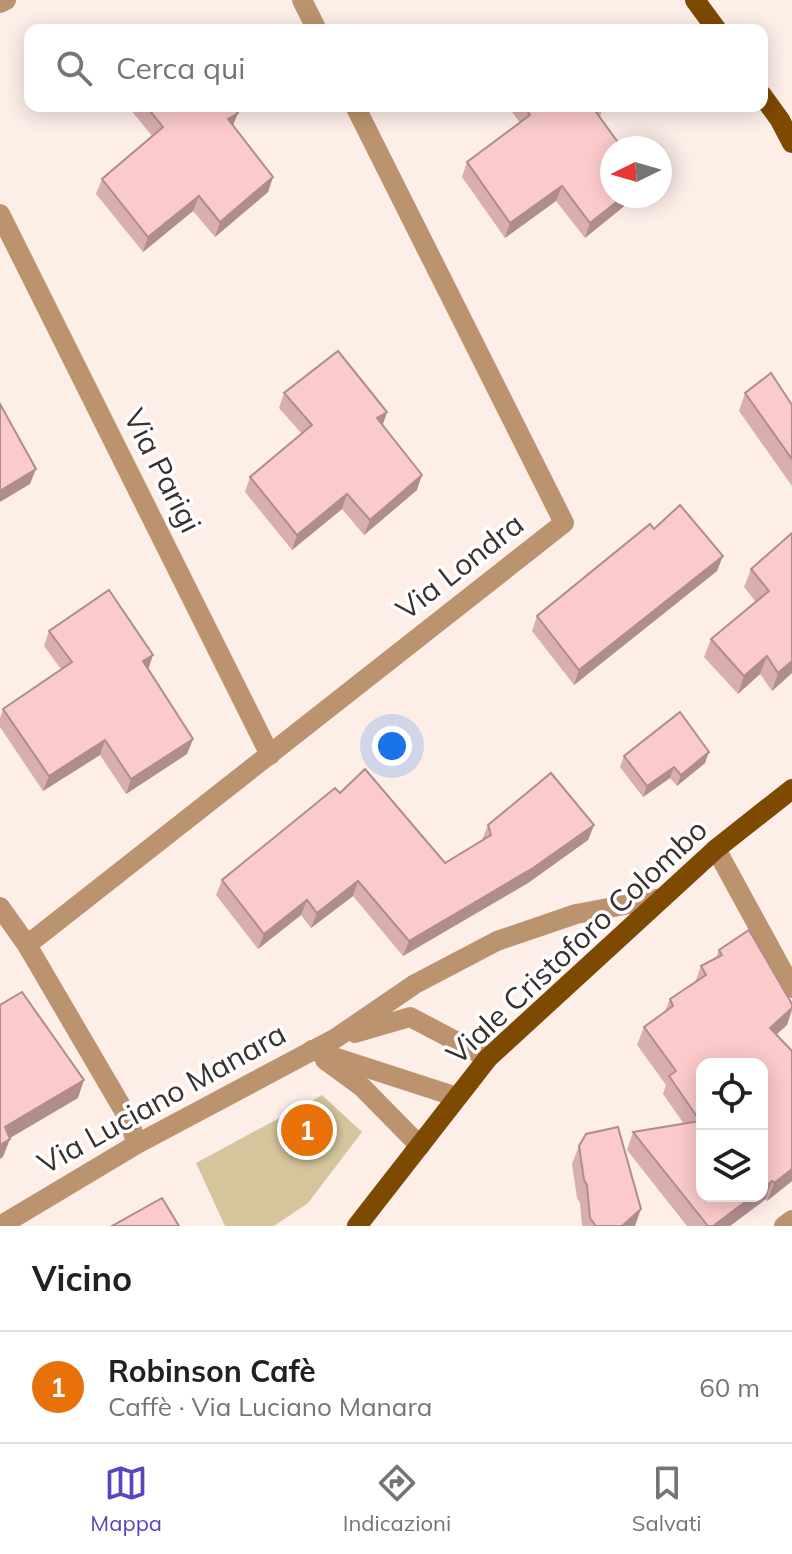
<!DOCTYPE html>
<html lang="it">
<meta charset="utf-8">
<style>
:root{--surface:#fff;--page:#f2f2f2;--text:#202124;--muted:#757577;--line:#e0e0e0;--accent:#5b44bd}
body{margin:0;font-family:Mulish,sans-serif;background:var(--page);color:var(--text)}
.controls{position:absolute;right:24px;bottom:24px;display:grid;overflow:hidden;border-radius:16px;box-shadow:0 4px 20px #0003}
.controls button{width:72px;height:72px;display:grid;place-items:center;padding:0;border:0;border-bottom:2px solid var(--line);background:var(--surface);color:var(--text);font:40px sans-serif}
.compass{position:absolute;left:600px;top:136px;width:72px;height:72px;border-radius:50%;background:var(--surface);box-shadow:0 4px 20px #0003;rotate:265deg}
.you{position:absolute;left:392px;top:746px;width:28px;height:28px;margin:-20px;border:6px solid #fff;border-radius:50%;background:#1a73e8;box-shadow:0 0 0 12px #1a73e833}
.badge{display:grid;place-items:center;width:52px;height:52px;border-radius:50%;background:var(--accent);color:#fff;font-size:26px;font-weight:700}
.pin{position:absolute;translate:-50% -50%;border:4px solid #fff;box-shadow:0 2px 8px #0006}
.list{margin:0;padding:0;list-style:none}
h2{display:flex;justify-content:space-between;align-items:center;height:104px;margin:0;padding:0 32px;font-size:34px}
h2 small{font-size:26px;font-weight:400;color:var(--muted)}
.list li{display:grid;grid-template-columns:52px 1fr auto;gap:24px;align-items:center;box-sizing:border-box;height:112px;padding:0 32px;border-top:2px solid var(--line)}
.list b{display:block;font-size:30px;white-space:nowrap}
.list p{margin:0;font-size:26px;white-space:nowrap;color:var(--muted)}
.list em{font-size:26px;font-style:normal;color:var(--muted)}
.icon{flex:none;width:44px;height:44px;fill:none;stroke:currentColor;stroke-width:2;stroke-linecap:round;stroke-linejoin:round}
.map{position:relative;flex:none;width:792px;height:1226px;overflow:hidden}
.search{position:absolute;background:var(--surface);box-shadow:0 4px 20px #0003;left:24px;right:24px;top:24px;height:88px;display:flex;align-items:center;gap:20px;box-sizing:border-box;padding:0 28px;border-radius:16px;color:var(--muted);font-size:30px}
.sheet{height:216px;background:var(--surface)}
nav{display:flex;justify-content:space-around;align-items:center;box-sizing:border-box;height:112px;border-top:2px solid var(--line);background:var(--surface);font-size:22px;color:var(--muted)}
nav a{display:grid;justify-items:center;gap:4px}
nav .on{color:var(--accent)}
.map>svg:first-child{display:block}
.green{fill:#d6c59c}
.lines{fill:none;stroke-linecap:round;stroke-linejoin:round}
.minor{stroke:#bb946f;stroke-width:20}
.major{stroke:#7e4900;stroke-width:20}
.wall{fill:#d8aeae}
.shaded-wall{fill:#b08d8d}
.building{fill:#fbcaca;stroke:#b08d8d;stroke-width:2}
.labels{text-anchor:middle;stroke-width:7;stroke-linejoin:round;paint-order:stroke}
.street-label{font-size:30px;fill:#39312f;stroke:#fff}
</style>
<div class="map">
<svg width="792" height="1226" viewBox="0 0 792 1226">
<rect width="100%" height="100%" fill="#feeee8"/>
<!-- green -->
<path class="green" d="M322,1095L362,1132L308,1203L274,1226H225L196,1163Z"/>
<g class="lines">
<!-- minor -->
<g class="minor">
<path d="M302,0L317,30"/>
<path d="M0,3L6,0"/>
<path d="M0,214L270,755"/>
<path d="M716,849L792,988"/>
<path d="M0,907L27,945L127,1116L137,1144"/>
<path d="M27,945L564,523L355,106"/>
<path d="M355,1033L410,1017L488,1058"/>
<path d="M312,1050L457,1097"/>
<path d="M325,1060L362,1087L420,1146"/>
<path d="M0,1226L137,1144L336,1038L415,984L497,941L576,914L662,898"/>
<path d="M784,1226L792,1220"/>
</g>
<!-- major -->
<g class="major">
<path d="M695,0L717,30"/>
<path d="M762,95L780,120L792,143"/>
<path d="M357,1226L488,1058L716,849L792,789"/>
</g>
</g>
<!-- wall -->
<g class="wall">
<path d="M132,106H232L233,126L273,177L268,192L215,237L193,211L143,252L96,194L102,179L152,136L130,109Z"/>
<path d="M508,106L603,107L600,117L612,196L585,238L556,201L505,238L462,177L467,162L520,123Z"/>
<path d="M284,393L387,412L382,425L417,490L364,535L342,509L292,550L245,492L250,477L302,434L279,408Z"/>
<path d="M745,393L792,405V486L739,411Z"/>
<path d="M654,529L717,571L574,685L532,631L537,616Z"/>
<path d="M792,533V673L772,691L760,674L738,694L704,657L711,639L756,602L744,587L751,569Z"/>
<path d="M49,631L148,669L193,739L187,754L126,794L100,755L43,791L0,727V718L3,709L61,669L44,646Z"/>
<path d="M624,756L705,763L677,786L670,778L643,797L620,767Z"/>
<path d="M340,793L445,863L482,840L488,825H594L588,840L528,883L403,956L353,896L311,928L301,915L258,949L216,895L222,880Z"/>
<path d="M719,950L792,1004V1011L787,1025L776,1035L792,1181L767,1201L766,1199L730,1226H687L627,1150L633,1132L684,1124L663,1094L666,1085L637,1045L644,1027L665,1011L670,999L695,982L701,966L716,958Z"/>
<path d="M579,1146L635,1226H582L580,1203L577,1198L572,1164Z"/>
</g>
<!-- shaded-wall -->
<g class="shaded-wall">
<path d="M238,113L232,128L228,119Z"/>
<path d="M273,177L268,192L215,237L220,222Z"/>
<path d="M562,186L556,201L505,238L510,223Z"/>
<path d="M199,196L193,211L143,252L148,237Z"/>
<path d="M624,196H637L585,238L590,223Z"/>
<path d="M387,412L382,427L377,418Z"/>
<path d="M36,469L30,484L0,502V491Z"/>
<path d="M422,475L417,490L364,535L370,520Z"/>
<path d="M347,494L342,509L292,550L297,535Z"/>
<path d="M723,556L717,571L574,685L579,670Z"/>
<path d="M153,655L148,670L143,661Z"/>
<path d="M767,656L760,674L738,694L744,676Z"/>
<path d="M792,661V673L772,691L778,673Z"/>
<path d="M193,739L187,754L126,794L131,779Z"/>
<path d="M105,740L100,755L43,791L49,776Z"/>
<path d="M709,752L705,763L677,786L681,775Z"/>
<path d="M674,767L670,778L643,797L647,786Z"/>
<path d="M594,825L588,840L528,883L403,956L409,941Z"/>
<path d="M358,881L353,896L311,928L317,913Z"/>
<path d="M307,900L301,915L258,949L264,934Z"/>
<path d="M792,1008L787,1025L763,1046L770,1028Z"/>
<path d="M84,1080L78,1098L0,1144L5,1127Z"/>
<path d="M10,1139L3,1157L0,1159V1145Z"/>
<path d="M792,1169V1181L767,1201L774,1183Z"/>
<path d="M772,1181L766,1199L730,1226H713L753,1196H762V1189Z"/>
<path d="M641,1209L635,1226H622Z"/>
</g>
<!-- building -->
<g class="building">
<path d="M146,106H232L238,113L228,119L273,177L220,222L199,196L148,237L102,179L163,127Z"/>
<path d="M524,106H603V107L596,112L622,148H612V196H624L590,223L562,186L510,223L467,162L530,115Z"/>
<path d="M338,351L387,412L377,418L422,475L370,520L347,494L297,535L250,477L312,425L284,393Z"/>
<path d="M771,373L792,405V459L745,393Z"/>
<path d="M0,404L36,469L0,491Z"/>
<path d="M680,505L723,556L579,670L537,616L650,524L654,529Z"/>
<path d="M792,533V661L778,673L767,656L744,676L711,639L769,591L751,569Z"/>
<path d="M109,590L153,655L143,661L193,739L131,779L105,740L49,776L3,709L72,662L49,631Z"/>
<path d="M680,712L709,752L681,775L674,767L647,786L624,756Z"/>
<path d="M365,769L445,863L491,835L488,825L551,773L594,825L533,868L409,941L358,881L317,913L307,900L264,934L222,880L335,788L340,793Z"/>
<path d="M749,930L792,1004V1008L770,1028L792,1051V1169L774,1183L772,1181L762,1189V1064H702V1196H753L713,1226H708L633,1132L700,1121L669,1076L676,1071L644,1027L673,1006L670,999L706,975L701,966L722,955L719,950Z"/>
<path d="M22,992L84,1080L5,1127L10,1139L0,1145V1005Z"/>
<path d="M618,1127L641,1209L622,1226H596L590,1218L587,1185L584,1180L579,1146L586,1134Z"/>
<path d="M162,1198L179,1226H112Z"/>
</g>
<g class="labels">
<!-- street labels -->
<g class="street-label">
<text transform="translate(162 471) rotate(63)" y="10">Via Parigi</text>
<text transform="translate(460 567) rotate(-38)" y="10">Via Londra</text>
<text transform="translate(577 942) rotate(-43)" y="10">Viale Cristoforo Colombo</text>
<text transform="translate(162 1099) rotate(-29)" y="10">Via Luciano Manara</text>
</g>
</g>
</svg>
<div class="controls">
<button><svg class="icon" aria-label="locate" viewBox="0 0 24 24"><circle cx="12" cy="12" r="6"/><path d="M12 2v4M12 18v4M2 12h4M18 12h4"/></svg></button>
<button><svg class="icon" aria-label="layers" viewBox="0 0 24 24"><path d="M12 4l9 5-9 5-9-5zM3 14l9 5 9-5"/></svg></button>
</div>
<svg class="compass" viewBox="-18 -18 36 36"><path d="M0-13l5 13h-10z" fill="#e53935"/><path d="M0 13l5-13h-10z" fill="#757577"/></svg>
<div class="you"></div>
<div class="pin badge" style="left:307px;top:1130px;background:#e8710a">1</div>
<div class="search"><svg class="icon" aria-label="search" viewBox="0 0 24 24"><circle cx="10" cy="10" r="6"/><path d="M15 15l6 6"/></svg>Cerca qui</div>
</div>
<section class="sheet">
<h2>Vicino<small></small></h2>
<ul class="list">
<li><span class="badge" style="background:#e8710a">1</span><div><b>Robinson Cafè</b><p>Caffè · Via Luciano Manara</p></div><em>60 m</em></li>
</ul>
</section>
<nav>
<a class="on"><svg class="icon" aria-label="map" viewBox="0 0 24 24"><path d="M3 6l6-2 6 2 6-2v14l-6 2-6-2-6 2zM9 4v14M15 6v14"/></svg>Mappa</a>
<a><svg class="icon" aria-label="directions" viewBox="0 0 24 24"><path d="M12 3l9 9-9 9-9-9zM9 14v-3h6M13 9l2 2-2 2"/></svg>Indicazioni</a>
<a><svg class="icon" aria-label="saved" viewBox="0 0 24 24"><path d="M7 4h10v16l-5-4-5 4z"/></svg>Salvati</a>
</nav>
